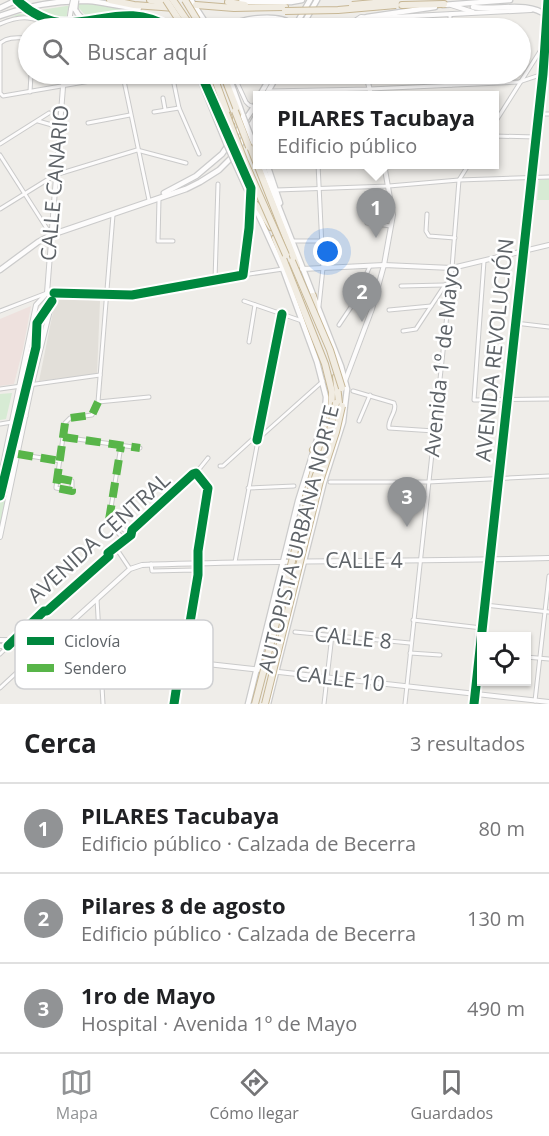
<!DOCTYPE html>
<html lang="es">
<meta charset="utf-8">
<style>
:root{--surface:#fff;--page:#f2f2f2;--text:#202124;--muted:#757577;--line:#e0e0e0;--accent:#919395}
body{margin:0;font-family:"Open Sans",sans-serif;background:var(--page);color:var(--text)}
.controls{position:absolute;right:18px;bottom:18px;display:grid;overflow:hidden;border-radius:0px;box-shadow:0 2px 4px #0004}
.controls button{width:54px;height:54px;display:grid;place-items:center;padding:0;border:0;border-bottom:2px solid var(--line);background:var(--surface);color:var(--text);font:30px sans-serif}
.you{position:absolute;left:328px;top:252px;width:21px;height:21px;margin:-15px;border:4px solid #fff;border-radius:50%;background:#1a73e8;box-shadow:0 0 0 9px #1a73e833}
.badge{display:grid;place-items:center;width:39px;height:39px;border-radius:50%;background:var(--accent);color:#fff;font-size:20px;font-weight:700}
.pin{position:absolute;translate:-50% -50px;filter:drop-shadow(0 2px 3px #0008)}
.pin::after{content:'';position:absolute;top:32px;width:21px;height:18px;background:inherit;clip-path:polygon(0 0,100% 0,50% 100%)}
.popup{position:absolute;left:253px;top:91px;width:246px;height:78px;box-sizing:border-box;display:grid;place-content:center;border-radius:0px;background:var(--surface);filter:drop-shadow(0 2px 4px #0005);font-size:20px;white-space:nowrap;color:var(--muted)}
.popup b{font-size:22px;color:var(--text)}
.popup::after{content:'';position:absolute;left:50%;top:100%;margin-left:-12px;border:12px solid transparent;border-top-color:var(--surface)}
.list{margin:0;padding:0;list-style:none}
h2{display:flex;justify-content:space-between;align-items:center;height:78px;margin:0;padding:0 24px;font-size:26px}
h2 small{font-size:20px;font-weight:400;color:var(--muted)}
.list li{display:grid;grid-template-columns:39px 1fr auto;gap:18px;align-items:center;box-sizing:border-box;height:90px;padding:0 24px;border-top:2px solid var(--line)}
.list b{display:block;font-size:22px;white-space:nowrap}
.list p{margin:0;font-size:20px;white-space:nowrap;color:var(--muted)}
.list em{font-size:20px;font-style:normal;color:var(--muted)}
.icon{flex:none;width:33px;height:33px;fill:none;stroke:currentColor;stroke-width:2;stroke-linecap:round;stroke-linejoin:round}
.map{position:relative;flex:none;width:549px;height:704px;overflow:hidden}
.search{position:absolute;background:var(--surface);box-shadow:0 2px 4px #0004;left:18px;right:18px;top:18px;height:66px;display:flex;align-items:center;gap:15px;box-sizing:border-box;padding:0 21px;border-radius:33px;color:var(--muted);font-size:22px}
.sheet{height:348px;background:var(--surface)}
nav{display:flex;justify-content:space-around;align-items:center;box-sizing:border-box;height:84px;border-top:2px solid var(--line);background:var(--surface);font-size:16px;color:var(--muted)}
nav a{display:grid;justify-items:center;gap:3px}
nav .on{color:var(--accent)}
.map>svg:first-child{display:block}
.education{fill:#e2dfd9}
.medical{fill:#eee1de}
.green{fill:#d7ebd4}
.lines{fill:none;stroke-linecap:round;stroke-linejoin:round}
.minor-casing{stroke:#cacaca;stroke-width:5}
.tertiary-casing{stroke:#cacaca;stroke-width:6}
.secondary-casing{stroke:#cbcbcb;stroke-width:7}
.primary-casing{stroke:#d7cdb6;stroke-width:8}
.motorway-casing{stroke:#c7b795;stroke-width:8}
.minor{stroke:#fdfcfc;stroke-width:3}
.tertiary{stroke:#fdfcfc;stroke-width:4}
.secondary{stroke:#fdfcfc;stroke-width:4.5}
.primary{stroke:#f4f1e9;stroke-width:5}
.motorway{stroke:#f1ece2;stroke-width:6}
.tertiary-bridge-casing{stroke:#cacaca;stroke-width:6;stroke-linecap:butt}
.secondary-bridge-casing{stroke:#cbcbcb;stroke-width:7;stroke-linecap:butt}
.motorway-bridge-casing{stroke:#c7b795;stroke-width:8;stroke-linecap:butt}
.tertiary-bridge{stroke:#fdfcfc;stroke-width:4}
.secondary-bridge{stroke:#fdfcfc;stroke-width:4.5}
.motorway-bridge{stroke:#f1ece2;stroke-width:6}
.quiet{stroke:#58b549;stroke-width:8;stroke-dasharray:15 8;stroke-linecap:butt}
.cycleway-casing{stroke:#fff;stroke-width:13}
.cycleway{stroke:#00873e;stroke-width:9}
.labels{text-anchor:middle;stroke-width:5;stroke-linejoin:round;paint-order:stroke}
.street-label{font-size:21px;fill:#5e6368;stroke:#fff}
.key{fill:#fff;stroke:#cfd0d2;stroke-width:1.5}
.key-label{font-size:16px;fill:#5e6368}
</style>
<div class="map">
<svg width="549" height="704" viewBox="0 0 549 704">
<rect width="100%" height="100%" fill="#efede9"/>
<!-- education -->
<path class="education" d="M56,297L100,301L97,374L39,381Z"/>
<!-- medical -->
<path class="medical" d="M31,306L23,349L14,384L0,386V319Z"/>
<!-- green -->
<g class="green">
<path d="M79,4H97L121,9L122,11L152,14L178,28C167,28 157,19 146,16C127,11 107,16 88,18L79,8L68,9L65,25L25,15L10,17L19,14L38,13L41,10Z"/>
<path d="M549,179V200H537L539,180Z"/>
<path d="M46,297L49,301L38,351L29,349L37,313Z"/>
<path d="M12,393L6,419L0,420V394Z"/>
<path d="M23,422L0,526V482L13,424Z"/>
</g>
<g class="lines">
<defs>
<g id="minor">
<path d="M450,14V28"/>
<path d="M0,24C9,20 18,17 28,18C54,21 66,32 95,23"/>
<path d="M106,28L142,21"/>
<path d="M238,28V26"/>
<path d="M0,43C9,36 18,38 28,38"/>
<path d="M0,44V93L3,96L131,74"/>
<path d="M172,74L179,108L199,154"/>
<path d="M233,74L246,102L249,105L254,107"/>
<path d="M451,74V85"/>
<path d="M123,76L149,200"/>
<path d="M268,91L370,89L519,82L549,72"/>
<path d="M30,92L31,74"/>
<path d="M163,98L165,109"/>
<path d="M154,112L179,108"/>
<path d="M540,114H549"/>
<path d="M38,121L59,127"/>
<path d="M88,123L130,115"/>
<path d="M494,124L544,45"/>
<path d="M494,136L536,137"/>
<path d="M0,144L49,113"/>
<path d="M0,155L51,235"/>
<path d="M318,164L323,268L319,306"/>
<path d="M277,190L389,186L459,180L549,177"/>
<path d="M159,199L158,241H173"/>
<path d="M0,209L55,175L137,150L186,163"/>
<path d="M427,214L426,231L429,236L455,238"/>
<path d="M367,223L391,226"/>
<path d="M293,241H321"/>
<path d="M484,261L474,400L549,399"/>
<path d="M215,280L218,184"/>
<path d="M401,286L444,285"/>
<path d="M244,301L302,321"/>
<path d="M389,310L431,306"/>
<path d="M0,311L47,293L132,295L243,275L283,269"/>
<path d="M515,323L549,327"/>
<path d="M339,325L353,304L370,266"/>
<path d="M403,331L416,329L445,285L450,282"/>
<path d="M249,342L255,305"/>
<path d="M0,389L100,375"/>
<path d="M353,391L394,403C398,411 387,419 389,428L434,431"/>
<path d="M98,402L149,397"/>
<path d="M359,421L370,395"/>
<path d="M0,424L12,422L26,416"/>
<path d="M63,437L140,448"/>
<path d="M258,439L323,381"/>
<path d="M121,446L109,520C117,526 124,528 130,535"/>
<path d="M18,454L60,461"/>
<path d="M220,466H223L257,435"/>
<path d="M57,478L72,481V491L56,488V487L65,423L70,418L92,415L98,402L113,215"/>
<path d="M330,482H428L549,476"/>
<path d="M248,488L294,486"/>
<path d="M116,526L117,532L125,540"/>
<path d="M116,548L130,569"/>
<path d="M196,558L207,485L196,473"/>
<path d="M235,562L282,314"/>
<path d="M151,564L152,571L195,570L196,574L183,652"/>
<path d="M97,599L103,704"/>
<path d="M485,605L549,612"/>
<path d="M413,620L482,628"/>
<path d="M295,632L410,643"/>
<path d="M410,653L440,655"/>
<path d="M0,654L44,611L149,519L196,473L208,458"/>
<path d="M134,656L139,663L180,668L182,670L176,704"/>
<path d="M526,657L549,659"/>
<path d="M0,688L42,649"/>
<path d="M535,701L549,576"/>
<path d="M324,704L332,635"/>
<path d="M405,704L452,268L459,180L469,164"/>
</g>
<g id="tertiary">
<path d="M451,5L473,12"/>
<path d="M68,28L71,9"/>
<path d="M355,28V21L361,17L375,18L531,10"/>
<path d="M366,74L371,95"/>
<path d="M302,269L384,265L452,268L549,245"/>
<path d="M345,381L372,309L384,265L393,215L384,164"/>
<path d="M0,479L36,305L47,293"/>
<path d="M0,537L32,384L51,306V298L47,293L64,74"/>
<path d="M0,640L49,641"/>
<path d="M0,646L100,652L549,702"/>
<path d="M44,647L130,569L142,565C277,560 413,562 549,558"/>
<path d="M33,648L36,651L35,656"/>
</g>
<g id="secondary">
<path d="M191,0L209,28"/>
<path d="M241,2H291L302,0"/>
<path d="M443,5L510,0"/>
<path d="M473,7C496,11 528,0 547,16"/>
<path d="M0,8L17,0"/>
<path d="M75,9C85,31 108,18 126,18C139,18 151,22 163,28"/>
<path d="M0,16C27,6 59,0 88,1C105,2 121,8 139,8"/>
<path d="M367,17L435,7"/>
<path d="M226,28C237,18 287,11 294,28"/>
<path d="M294,28L310,0"/>
<path d="M301,28L317,0"/>
<path d="M198,74L226,143"/>
<path d="M228,74L243,116"/>
<path d="M260,95L272,74"/>
<path d="M266,95L278,74"/>
<path d="M250,125L258,141"/>
<path d="M253,142L258,153"/>
<path d="M234,161L283,269L317,362L326,397L325,414L298,501L248,704"/>
<path d="M262,164L341,366L347,389L343,422L324,482L268,704"/>
<path d="M267,164L280,203"/>
<path d="M164,193L196,176L222,154L258,101"/>
<path d="M0,270L38,242L51,235L186,189L200,182L219,170L235,154L258,113"/>
</g>
<path id="primary" d="M474,704L543,74L548,0"/>
<g id="motorway">
<path d="M110,0L134,5L175,8"/>
<path d="M150,0L172,4"/>
<path d="M228,2L245,5"/>
<path d="M196,5L234,8L285,7"/>
<path d="M402,5L444,4"/>
<path d="M179,20L185,28"/>
<path d="M204,74C211,90 216,115 231,125"/>
<path d="M213,74L229,118"/>
<path d="M223,74L239,115"/>
<path d="M251,149L297,266"/>
<path d="M251,200L259,208L271,227"/>
<path d="M275,238L325,364L332,392L331,413L306,496"/>
<path d="M313,296L315,311"/>
<path d="M336,377L339,403L337,415"/>
<path d="M313,450L321,441"/>
<path d="M298,557L316,487"/>
<path d="M280,630L296,565"/>
</g>
</defs>
<!-- minor casing -->
<use href="#minor" class="minor-casing"/>
<!-- tertiary casing -->
<use href="#tertiary" class="tertiary-casing"/>
<!-- secondary casing -->
<use href="#secondary" class="secondary-casing"/>
<!-- primary casing -->
<use href="#primary" class="primary-casing"/>
<!-- motorway casing -->
<use href="#motorway" class="motorway-casing"/>
<!-- minor -->
<use href="#minor" class="minor"/>
<!-- tertiary -->
<use href="#tertiary" class="tertiary"/>
<!-- secondary -->
<use href="#secondary" class="secondary"/>
<!-- primary -->
<use href="#primary" class="primary"/>
<!-- motorway -->
<use href="#motorway" class="motorway"/>
<defs>
<path id="tertiary-bridge" d="M71,9L73,0"/>
<g id="secondary-bridge">
<path d="M75,9L76,0"/>
<path d="M243,116L253,142"/>
<path d="M226,143L234,161"/>
</g>
<g id="motorway-bridge">
<path d="M166,0L179,20"/>
<path d="M173,0L192,28"/>
<path d="M185,0L202,28"/>
<path d="M352,5L396,1"/>
<path d="M285,11L338,10L396,5"/>
<path d="M235,111L249,147"/>
<path d="M226,113L244,160L286,255"/>
<path d="M292,261L330,350L342,388"/>
<path d="M255,704L310,492L327,444L336,403"/>
<path d="M265,704L320,481L336,432L342,406"/>
</g>
</defs>
<!-- tertiary-bridge casing -->
<use href="#tertiary-bridge" class="tertiary-bridge-casing"/>
<!-- secondary-bridge casing -->
<use href="#secondary-bridge" class="secondary-bridge-casing"/>
<!-- motorway-bridge casing -->
<use href="#motorway-bridge" class="motorway-bridge-casing"/>
<!-- tertiary-bridge -->
<use href="#tertiary-bridge" class="tertiary-bridge"/>
<!-- secondary-bridge -->
<use href="#secondary-bridge" class="secondary-bridge"/>
<!-- motorway-bridge -->
<use href="#motorway-bridge" class="motorway-bridge"/>
<!-- quiet -->
<g class="quiet">
<path d="M63,437L140,448"/>
<path d="M18,454L60,461"/>
<path d="M57,478L72,481V491L56,488V487L65,423L70,418L92,415L98,402"/>
<path d="M109,520L121,446"/>
</g>
<defs>
<g id="cycleway">
<path d="M17,0C29,12 50,24 67,23C106,21 133,5 170,28"/>
<path d="M54,293L132,295L243,275L249,228L251,188L201,74"/>
<path d="M257,440L282,314"/>
<path d="M0,496L36,347L37,323L52,301"/>
<path d="M8,646L44,611H47L109,556L108,553L131,535L132,530L193,474L196,473L208,488L198,551V575L185,652L179,671L174,704"/>
<path d="M474,704L543,74L548,0"/>
</g>
</defs>
<!-- cycleway casing -->
<use href="#cycleway" class="cycleway-casing"/>
<!-- cycleway -->
<use href="#cycleway" class="cycleway"/>
</g>
<g class="labels">
<!-- street labels -->
<g class="street-label">
<text transform="translate(55 183) rotate(-85)" y="7">CALLE CANARIO</text>
<text transform="translate(495 350) rotate(-84)" y="7">AVENIDA REVOLUCIÓN</text>
<text transform="translate(442 361) rotate(-84)" y="7">Avenida 1º de Mayo</text>
<text transform="translate(99 538) rotate(-42)" y="7">AVENIDA CENTRAL</text>
<text transform="translate(299 539) rotate(-76)" y="7">AUTOPISTA URBANA NORTE</text>
<text x="364" y="568">CALLE 4</text>
<text transform="translate(353 638) rotate(6)" y="7">CALLE 8</text>
<text transform="translate(340 679) rotate(7)" y="7">CALLE 10</text>
</g>
</g>
<!-- legend -->
<rect x="15" y="620" width="198" height="69" rx="9" class="key"/>
<rect x="27" y="637" width="27" height="8" fill="#00873e"/>
<rect x="27" y="664" width="27" height="8" fill="#58b549"/>
<g class="key-label">
<text x="64" y="647">Ciclovía</text>
<text x="64" y="674">Sendero</text>
</g>
</svg>
<div class="controls">
<button><svg class="icon" aria-label="locate" viewBox="0 0 24 24"><circle cx="12" cy="12" r="6"/><path d="M12 2v4M12 18v4M2 12h4M18 12h4"/></svg></button>
</div>
<div class="you"></div>
<div class="pin badge" style="left:376px;top:238px">1</div>
<div class="popup"><b>PILARES Tacubaya</b>Edificio público</div>
<div class="pin badge" style="left:362px;top:322px">2</div>
<div class="pin badge" style="left:407px;top:527px">3</div>
<div class="search"><svg class="icon" aria-label="search" viewBox="0 0 24 24"><circle cx="10" cy="10" r="6"/><path d="M15 15l6 6"/></svg>Buscar aquí</div>
</div>
<section class="sheet">
<h2>Cerca<small>3 resultados</small></h2>
<ul class="list">
<li><span class="badge">1</span><div><b>PILARES Tacubaya</b><p>Edificio público · Calzada de Becerra</p></div><em>80 m</em></li>
<li><span class="badge">2</span><div><b>Pilares 8 de agosto</b><p>Edificio público · Calzada de Becerra</p></div><em>130 m</em></li>
<li><span class="badge">3</span><div><b>1ro de Mayo</b><p>Hospital · Avenida 1º de Mayo</p></div><em>490 m</em></li>
</ul>
</section>
<nav>
<a class="on"><svg class="icon" aria-label="map" viewBox="0 0 24 24"><path d="M3 6l6-2 6 2 6-2v14l-6 2-6-2-6 2zM9 4v14M15 6v14"/></svg>Mapa</a>
<a><svg class="icon" aria-label="directions" viewBox="0 0 24 24"><path d="M12 3l9 9-9 9-9-9zM9 14v-3h6M13 9l2 2-2 2"/></svg>Cómo llegar</a>
<a><svg class="icon" aria-label="saved" viewBox="0 0 24 24"><path d="M7 4h10v16l-5-4-5 4z"/></svg>Guardados</a>
</nav>
